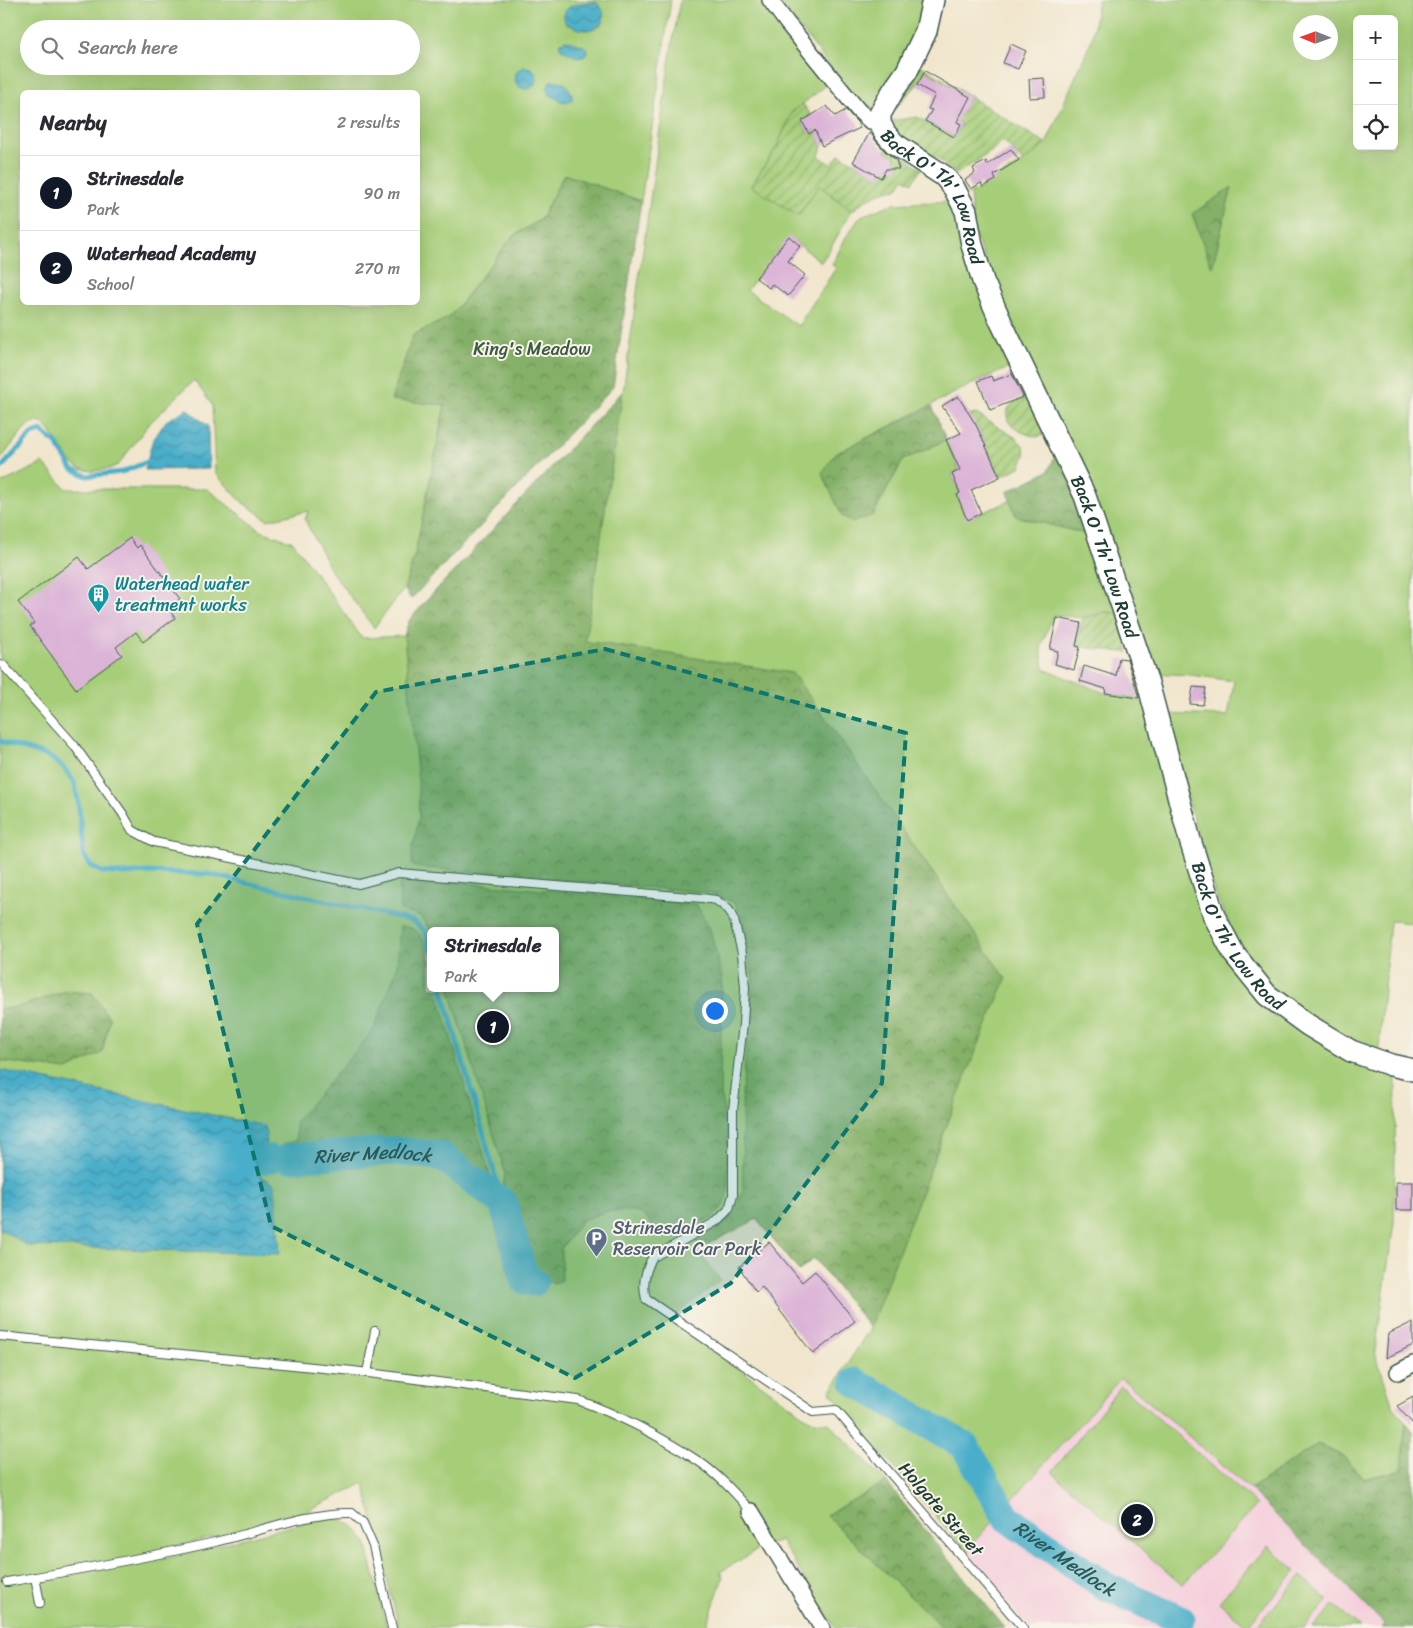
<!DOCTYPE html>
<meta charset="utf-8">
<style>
:root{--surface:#fff;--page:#f2f2f3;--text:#2b2b33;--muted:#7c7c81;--line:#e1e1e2;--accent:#111827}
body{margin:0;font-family:Sriracha,sans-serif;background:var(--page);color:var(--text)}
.controls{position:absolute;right:15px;top:15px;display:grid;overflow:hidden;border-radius:8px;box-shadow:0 5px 20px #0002}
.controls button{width:45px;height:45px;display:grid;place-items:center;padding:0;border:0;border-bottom:1px solid var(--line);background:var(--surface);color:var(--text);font:25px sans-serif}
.compass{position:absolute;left:1293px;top:15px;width:45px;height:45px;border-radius:50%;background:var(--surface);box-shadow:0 5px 20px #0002;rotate:271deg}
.you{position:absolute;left:714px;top:1010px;width:18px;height:18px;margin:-12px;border:4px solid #fff;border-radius:50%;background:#1a73e8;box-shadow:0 0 0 8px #1a73e833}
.badge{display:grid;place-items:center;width:32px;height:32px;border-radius:50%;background:var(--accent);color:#fff;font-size:16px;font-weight:700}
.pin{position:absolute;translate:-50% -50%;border:2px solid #fff;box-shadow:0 1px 5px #0006}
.popup{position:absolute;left:427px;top:927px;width:132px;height:65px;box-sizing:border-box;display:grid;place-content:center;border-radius:8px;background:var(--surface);filter:drop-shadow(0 1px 4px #0005);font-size:16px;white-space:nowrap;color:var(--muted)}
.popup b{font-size:19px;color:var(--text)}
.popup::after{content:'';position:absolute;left:50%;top:100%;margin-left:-10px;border:10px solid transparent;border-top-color:var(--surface)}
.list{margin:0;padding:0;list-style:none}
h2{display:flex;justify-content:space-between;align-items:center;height:65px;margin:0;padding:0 20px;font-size:21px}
h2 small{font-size:16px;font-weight:400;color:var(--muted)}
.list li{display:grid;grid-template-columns:32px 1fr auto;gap:15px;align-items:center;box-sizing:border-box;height:75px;padding:0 20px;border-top:1px solid var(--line)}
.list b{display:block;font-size:19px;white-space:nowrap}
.list p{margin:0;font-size:16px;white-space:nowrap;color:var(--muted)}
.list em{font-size:16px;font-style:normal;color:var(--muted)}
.icon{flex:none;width:28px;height:28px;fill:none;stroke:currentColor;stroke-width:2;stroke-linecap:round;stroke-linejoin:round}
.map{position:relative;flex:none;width:1413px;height:1628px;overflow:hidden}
.search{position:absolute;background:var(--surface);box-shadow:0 5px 20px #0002;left:20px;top:20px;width:400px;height:55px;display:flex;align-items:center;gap:12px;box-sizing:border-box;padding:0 18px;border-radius:28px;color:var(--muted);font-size:19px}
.panel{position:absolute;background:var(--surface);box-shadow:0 5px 20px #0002;left:20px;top:90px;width:400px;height:215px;border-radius:8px}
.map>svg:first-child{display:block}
.built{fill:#f5cfdc}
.green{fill:#a6cd78;stroke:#628556;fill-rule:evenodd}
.forest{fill:url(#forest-crowns);stroke:#52764e}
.garden{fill:url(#garden-furrows);stroke:#628556}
.water{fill:url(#water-waves);stroke:#34767e}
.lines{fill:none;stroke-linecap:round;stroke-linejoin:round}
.stream{stroke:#49aec9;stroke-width:5}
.river{stroke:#49aec9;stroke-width:29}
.building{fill:#dbb3d7}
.lane-casing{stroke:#3e564b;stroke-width:10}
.street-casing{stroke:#3e564b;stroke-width:18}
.secondary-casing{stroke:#3e564b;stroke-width:24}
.lane{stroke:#fff;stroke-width:8}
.street{stroke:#fff;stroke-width:15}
.secondary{stroke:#fff;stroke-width:21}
.marked{fill:#0f766e;fill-opacity:0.2;stroke:#0f766e;stroke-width:4;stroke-dasharray:10 6;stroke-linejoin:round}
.labels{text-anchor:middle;stroke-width:4;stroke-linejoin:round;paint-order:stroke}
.street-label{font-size:18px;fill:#1f3d34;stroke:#f7f3e8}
.park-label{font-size:18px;fill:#3a5a42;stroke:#f7f3e8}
.culture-label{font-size:18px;fill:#0d838f;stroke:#f7f3e8;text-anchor:start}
.service-label{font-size:18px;fill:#4e5e75;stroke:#f7f3e8;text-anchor:start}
.water-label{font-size:19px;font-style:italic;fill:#2a5959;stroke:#f7f3e8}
</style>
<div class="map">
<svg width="1413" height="1628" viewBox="0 0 1413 1628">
<defs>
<pattern id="forest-crowns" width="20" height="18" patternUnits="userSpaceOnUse" patternTransform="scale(1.25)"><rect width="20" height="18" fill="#84b068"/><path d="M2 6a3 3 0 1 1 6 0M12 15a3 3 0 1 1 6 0" fill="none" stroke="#6b9056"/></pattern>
<pattern id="garden-furrows" width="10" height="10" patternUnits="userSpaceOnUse" patternTransform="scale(1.25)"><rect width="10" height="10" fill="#a6cd78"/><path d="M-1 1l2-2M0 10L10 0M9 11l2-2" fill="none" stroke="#87a863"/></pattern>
<pattern id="water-waves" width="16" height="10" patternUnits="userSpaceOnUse" patternTransform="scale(1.25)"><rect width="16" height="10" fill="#49aec9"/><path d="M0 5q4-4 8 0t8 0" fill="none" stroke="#3c8fa4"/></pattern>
</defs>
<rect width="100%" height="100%" fill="#f7f3e8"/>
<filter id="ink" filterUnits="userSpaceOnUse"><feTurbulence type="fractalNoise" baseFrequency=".02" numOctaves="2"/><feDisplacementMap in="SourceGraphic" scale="10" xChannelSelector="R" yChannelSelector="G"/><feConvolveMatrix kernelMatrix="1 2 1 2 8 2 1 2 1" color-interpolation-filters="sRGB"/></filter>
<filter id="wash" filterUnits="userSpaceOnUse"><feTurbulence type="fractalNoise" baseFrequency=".0096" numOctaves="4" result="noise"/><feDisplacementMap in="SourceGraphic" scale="20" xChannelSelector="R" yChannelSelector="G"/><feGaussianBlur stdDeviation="1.12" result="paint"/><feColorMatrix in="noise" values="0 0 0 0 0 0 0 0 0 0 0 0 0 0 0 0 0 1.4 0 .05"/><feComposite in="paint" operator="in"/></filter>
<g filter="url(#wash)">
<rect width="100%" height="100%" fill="#f1e6cd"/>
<!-- built -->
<path class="built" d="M1121,1378L1250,1489L1385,1624L1381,1628H1029L966,1551Z"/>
<!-- green -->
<g class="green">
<path d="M0,0H671L641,201L564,174L541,219L512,237L450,317L413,335L445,405L415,555L404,589L374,628L331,571L305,520L308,511L268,520L242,502L215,473L212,405L194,380L149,424L118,465L108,469L92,471L80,469L72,463L50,431L42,423L34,422L25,428L0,460ZM29,29H411V66H29ZM22,92H418V302H22Z"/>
<path d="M680,0H767L828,84L792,112L777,147L751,186L799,215L819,185L852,211C841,227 833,247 821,262L789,237L747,290L798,326L836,268L832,265L846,237L861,216L892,204L955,201L961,223L957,235L1016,365L978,381L835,454L873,515L903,460L946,440L959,470L952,474L960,493L957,495L967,519L1010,501L1016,516L1094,536L1119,613L1106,612L1083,618L1053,615L1041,647L1044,669L1105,693L1139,700L1147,707L1227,959L1396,1073L1394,1223L1375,1352L1393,1406L1406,1422L1401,1470L1363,1479L1344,1457L1318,1444L1250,1489L1121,1378L966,1551L830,1392L870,1328L814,1258L799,1271L757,1219L697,1250L720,1280L671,1319L810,1420L829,1423L886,1482L826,1515L943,1628H835L781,1541L760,1548L720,1572L723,1577L706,1628H399L364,1483L297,1516L161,1550L163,1559L327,1517C350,1521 353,1523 366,1542L387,1628H0V484L43,463L66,489H207L261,531L293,542L362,638L404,636L409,621L425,602L623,392L671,51ZM430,931H556V988H430Z"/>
<path d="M778,0H924L914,44L873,110L862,107Z"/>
<path d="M1098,0H1413V923L1390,921L1378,1058L1347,1044L1267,984L1236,938L1215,894L1163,714L1228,716L1234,681L1191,675L1151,673L1007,318L974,232L970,194L1023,162L1046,144L1092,39ZM1357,19H1394V146H1357ZM1300,22H1330V52H1300Z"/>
<path d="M1121,1386L1257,1505L1182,1585L1052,1472Z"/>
<path d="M1268,1546L1296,1571L1247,1626L1219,1602Z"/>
<path d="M1301,1576L1328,1600L1304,1628H1255Z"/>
<path d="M1334,1605L1360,1628H1313Z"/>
</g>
<!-- forest -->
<g class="forest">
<path d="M564,174L641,201L613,387L411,599L404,589L415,554L445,405L391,400L413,335L450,317L512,237L541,219Z"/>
<path d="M1232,187L1212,268L1192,214Z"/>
<path d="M623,391L585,641L792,673L831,726L1006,979L966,1075L870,1328L814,1258L799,1271L757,1219L697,1250V1239L724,1223L735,1211L743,1189L742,1093L753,981L742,915L733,902L710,893L417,867L412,865V852L419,817L418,782L404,636L409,621L425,602Z"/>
<path d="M932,406L946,440L903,460L873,515L854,522L842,516L822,473L835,454Z"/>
<path d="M1059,448L1094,536L1016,516L1007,492L1048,471Z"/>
<path d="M404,878H414L696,904L710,929L722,978L720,1087L727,1129L728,1191L723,1206L712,1218L696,1225L655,1230L647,1218L635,1211H608L582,1220L561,1249L562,1280L555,1283L527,1276L503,1190L505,1172L449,988H556V931H430L421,917L400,910L399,885Z"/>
<path d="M400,926C408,927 417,929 421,936C429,949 430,974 430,988H437L495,1193L445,1152L393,1147L284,1155L283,1144L296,1141V1121L373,1031L397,968Z"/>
<path d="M66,991L92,993L110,1019L102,1053L67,1070L0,1061V1009L18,1007Z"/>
<path d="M1406,1422L1413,1431V1628H1381L1384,1624L1250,1489L1318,1444L1344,1457L1363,1479L1401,1470Z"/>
<path d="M886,1482L1005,1628H943L826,1515Z"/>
</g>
<!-- garden -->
<g class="garden">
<path d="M920,65L1046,144L1023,162L1003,140L991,152L956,174L937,158L900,139L890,121L917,117L954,137L961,124L954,120L960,116L970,98L925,71L917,85L894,109Z"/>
<path d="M803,104L811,115L802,122L809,134L818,128L822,136L818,138L822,146L819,156L832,165L839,154L881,178L887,167L894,169L897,164L895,157L885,151L889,145L921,169L912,183L904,178L897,189C879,191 866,199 852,211L819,185L798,216L751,186L777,147L792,112Z"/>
<path d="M1027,397L1046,434L1037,437C1030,435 1021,433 1015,428C1006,423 1004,411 1012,404C1016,401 1023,399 1027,397Z"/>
<path d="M976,414L1015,437L1024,446L1025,455L1020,467L1000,477L977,426L967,416Z"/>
<path d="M1106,612L1119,613L1129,652H1123L1076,646L1083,618Z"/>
</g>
<!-- water -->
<g class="water">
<path d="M595,2C604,7 604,13 603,23C588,34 582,30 566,24C557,4 581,3 595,2Z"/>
<path d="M566,40L584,46L587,49V54C580,63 568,52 560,48L561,42Z"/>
<circle cx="526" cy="78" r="11"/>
<path d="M550,81C564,81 565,82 572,94V100L569,102L561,101L549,94L547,89Z"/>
<path d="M187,409L208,426L209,469L145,470L152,442L166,421Z"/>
<path d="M0,1070L265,1126L267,1144L258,1154L260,1176L275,1185L280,1254L28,1246L0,1229Z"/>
</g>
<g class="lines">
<!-- stream -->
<g class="stream">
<path d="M0,469L32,434L41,431L56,443L72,469L87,476L122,472L147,462"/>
<path d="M0,741L48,756L63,767L74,782L78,800L83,853L90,866L102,872L124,874L147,872L208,874L414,921L426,933L430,950"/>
<path d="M442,988L503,1203"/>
</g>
<!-- river -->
<g class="river">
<path d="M219,1157L258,1160L270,1159"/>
<path id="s1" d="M287,1158L394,1151L441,1156L503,1203L525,1280L534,1282"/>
<path id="s2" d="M855,1382L965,1446L1007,1518L1105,1586L1181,1620"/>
</g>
</g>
<g id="blocks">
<!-- building -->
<g class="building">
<path d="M1011,44L1026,51L1018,69L1003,63Z"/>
<path d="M925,71L970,97L957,122L961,124L954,137L925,121L932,110L928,109L935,95L917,85Z"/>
<path d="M1044,78L1045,97L1030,98L1029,79Z"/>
<path d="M827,106L835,116L846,110L857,122L860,128L822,146L815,130L809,134L802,121Z"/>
<path d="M870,132L876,141L886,152L896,160L899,169H886L881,178L853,162Z"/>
<path d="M1011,149L1019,160L994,175L996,180L983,187L981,183L971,189L965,180L975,173L973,168L986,161L987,165Z"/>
<path d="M789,236L800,246L788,261L805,275L788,296L772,284L769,288L756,278Z"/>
<path d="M1012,374L1023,397L990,410L978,381L991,376L993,381Z"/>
<path d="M958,396L976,425L1000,477L971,490L981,513L967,520L957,495L960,493L952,474L960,470L946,440L961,433L942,406Z"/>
<path d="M130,538L137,548L140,545L180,599L168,608L175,618L143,642L136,632L116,647L122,655L76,689L30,626L34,623L18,602L79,557L88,569Z"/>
<path d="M1057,618L1081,623L1076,646L1080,647L1074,670L1055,664L1058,651L1050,649Z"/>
<path d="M1119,658L1127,659L1139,698L1105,693L1106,689L1080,681L1084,666L1116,676Z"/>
<path d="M1193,687L1206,688L1203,705L1190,704Z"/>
<rect x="1396" y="1182" width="17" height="28"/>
<path d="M769,1242L802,1282L815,1271L855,1321L813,1354L762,1287L756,1292L739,1267Z"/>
<path d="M1413,1322V1345L1386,1358L1388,1334Z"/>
<path d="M1413,1397V1424L1397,1406Z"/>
</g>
</g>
</g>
<g filter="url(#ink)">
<use href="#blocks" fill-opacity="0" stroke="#3e564b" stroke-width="1"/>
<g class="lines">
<defs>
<g id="lane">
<path d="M3,665L74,745L123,814L132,830L154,842L359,884L399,873L702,898L716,900L729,910L734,920L742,953L745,988L743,1024L733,1110V1195L729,1209L717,1221L652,1258C645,1272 642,1284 646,1299L813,1412L836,1410L1023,1628"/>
<path d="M0,1336L353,1371L578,1400C619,1415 658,1435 695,1459C716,1472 734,1492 751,1511"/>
<path d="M367,1373L375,1331"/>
<path d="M35,1577L40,1603"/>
<path d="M7,1582C77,1570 146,1558 215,1542C258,1532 309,1512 352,1513L363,1523L373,1546L392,1628"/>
</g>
<g id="street">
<path d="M770,0L787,23L858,110L870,121L880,123"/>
<path d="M1398,1372L1413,1364"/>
<path d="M751,1511L822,1628"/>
</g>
<g id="secondary">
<path id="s3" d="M933,0L926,31L907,71L893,91L880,114V123L885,133L895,144L944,176L954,188L966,211L972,245L983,281L1001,322L1085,496L1148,683L1190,840L1214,916L1234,954L1267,995L1308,1025L1351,1051L1391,1065L1413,1070"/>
</g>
</defs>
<!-- lane casing -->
<use href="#lane" class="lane-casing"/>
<!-- street casing -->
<use href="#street" class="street-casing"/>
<!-- secondary casing -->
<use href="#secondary" class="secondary-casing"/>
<!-- lane -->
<use href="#lane" class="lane"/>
<!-- street -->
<use href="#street" class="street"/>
<!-- secondary -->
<use href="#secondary" class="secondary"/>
</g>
</g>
<!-- marked area -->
<path class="marked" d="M605,649L906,733L882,1083L731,1283L575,1378L271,1226L197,924L376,692Z"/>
<!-- icons -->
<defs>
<symbol id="building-pin" viewBox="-11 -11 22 30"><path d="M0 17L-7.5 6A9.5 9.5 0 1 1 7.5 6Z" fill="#0f9aa8" stroke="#f7f3e8"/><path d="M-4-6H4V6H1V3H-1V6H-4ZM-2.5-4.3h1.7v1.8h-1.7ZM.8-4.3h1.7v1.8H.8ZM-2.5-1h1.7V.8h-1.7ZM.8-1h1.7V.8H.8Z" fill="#fff"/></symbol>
<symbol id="parking-pin" viewBox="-11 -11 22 30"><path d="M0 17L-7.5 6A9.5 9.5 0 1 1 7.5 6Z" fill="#5c6f8a" stroke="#f7f3e8"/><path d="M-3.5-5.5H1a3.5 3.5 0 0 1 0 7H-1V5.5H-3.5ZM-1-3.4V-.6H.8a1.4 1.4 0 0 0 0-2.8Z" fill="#fff"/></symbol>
</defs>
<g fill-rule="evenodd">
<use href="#building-pin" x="86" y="582" width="25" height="34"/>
<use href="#parking-pin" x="584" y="1226" width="25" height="34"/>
</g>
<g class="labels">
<!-- street labels -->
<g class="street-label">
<text dy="6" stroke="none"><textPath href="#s3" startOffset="231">Back O' Th' Low Road</textPath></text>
<text dy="6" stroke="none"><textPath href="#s3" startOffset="636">Back O' Th' Low Road</textPath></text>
<text dy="6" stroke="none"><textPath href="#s3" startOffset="1041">Back O' Th' Low Road</textPath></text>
<text transform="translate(941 1509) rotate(49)" y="6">Holgate Street</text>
</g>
<!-- park labels -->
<g class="park-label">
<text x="532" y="355">King's Meadow</text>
</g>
<!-- culture labels -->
<g class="culture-label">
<text x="115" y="590">Waterhead water<tspan x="115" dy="21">treatment works</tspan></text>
</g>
<!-- service labels -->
<g class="service-label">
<text x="613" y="1234">Strinesdale<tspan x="613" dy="21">Reservoir Car Park</tspan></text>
</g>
<!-- water labels -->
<g class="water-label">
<text dy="7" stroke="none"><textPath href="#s1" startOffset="86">River Medlock</textPath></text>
<text dy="7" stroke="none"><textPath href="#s2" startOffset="281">River Medlock</textPath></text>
</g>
</g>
</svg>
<div class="controls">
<button>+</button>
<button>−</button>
<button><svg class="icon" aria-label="locate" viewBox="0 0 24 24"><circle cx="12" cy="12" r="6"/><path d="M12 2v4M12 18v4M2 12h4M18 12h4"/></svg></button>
</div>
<svg class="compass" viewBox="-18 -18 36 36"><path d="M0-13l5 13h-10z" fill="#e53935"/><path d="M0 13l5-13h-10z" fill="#7c7c81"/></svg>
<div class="you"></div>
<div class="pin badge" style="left:493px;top:1027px">1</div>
<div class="popup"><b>Strinesdale</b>Park</div>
<div class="pin badge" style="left:1137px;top:1520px">2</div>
<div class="search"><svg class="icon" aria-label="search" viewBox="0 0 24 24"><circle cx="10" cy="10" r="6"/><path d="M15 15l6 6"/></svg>Search here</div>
<section class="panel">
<h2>Nearby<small>2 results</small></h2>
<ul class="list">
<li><span class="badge">1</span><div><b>Strinesdale</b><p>Park</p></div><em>90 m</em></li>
<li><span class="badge">2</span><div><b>Waterhead Academy</b><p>School</p></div><em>270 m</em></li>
</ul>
</section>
</div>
